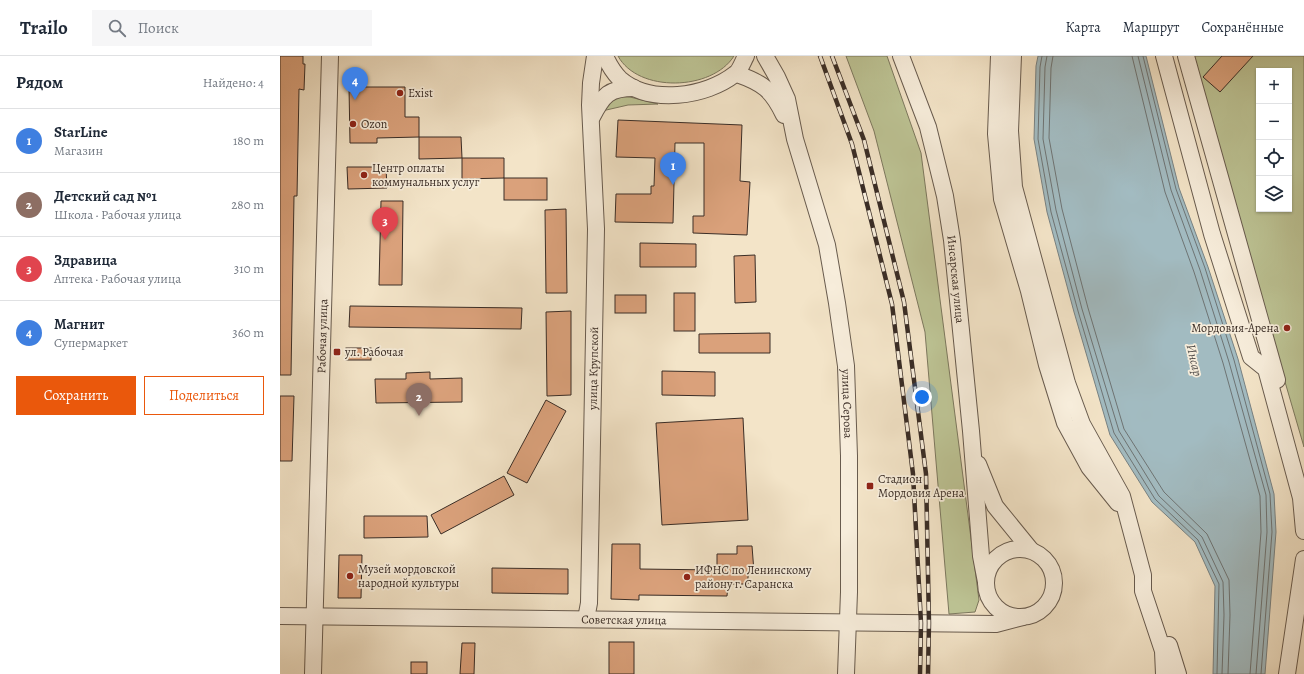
<!DOCTYPE html>
<html lang="ru">
<meta charset="utf-8">
<style>
:root{--surface:#fff;--page:#f6f6f7;--text:#1f2937;--muted:#747a83;--line:#e0e1e3;--accent:#ea580c}
body{margin:0;font-family:Alegreya,serif;background:var(--page);color:var(--text)}
.controls{position:absolute;right:12px;top:12px;display:grid;overflow:hidden;border-radius:0px;box-shadow:0 1px 3px #0004}
.controls button{width:36px;height:36px;display:grid;place-items:center;padding:0;border:0;border-bottom:1px solid var(--line);background:var(--surface);color:var(--text);font:20px sans-serif}
.you{position:absolute;left:642px;top:341px;width:14px;height:14px;margin:-10px;border:3px solid #fff;border-radius:50%;background:#1a73e8;box-shadow:0 0 0 6px #1a73e833}
.badge{display:grid;place-items:center;width:26px;height:26px;border-radius:50%;background:var(--accent);color:#fff;font-size:13px;font-weight:700}
.pin{position:absolute;translate:-50% -33px;filter:drop-shadow(0 1px 2px #0008)}
.pin::after{content:'';position:absolute;top:21px;width:14px;height:12px;background:inherit;clip-path:polygon(0 0,100% 0,50% 100%)}
.list{margin:0;padding:0;list-style:none}
h2{display:flex;justify-content:space-between;align-items:center;height:52px;margin:0;padding:0 16px;font-size:17px}
h2 small{font-size:13px;font-weight:400;color:var(--muted)}
.list li{display:grid;grid-template-columns:26px 1fr auto;gap:12px;align-items:center;box-sizing:border-box;height:64px;padding:0 16px;border-top:1px solid var(--line)}
.list b{display:block;font-size:15px;white-space:nowrap}
.list p{margin:0;font-size:13px;white-space:nowrap;color:var(--muted)}
.list em{font-size:13px;font-style:normal;color:var(--muted)}
.actions{display:flex;gap:8px;padding:12px 16px}
.actions a{flex:1;padding:9px 0;border:1px solid var(--accent);border-radius:0px;text-align:center;font-size:14px;color:var(--accent)}
.actions .main{background:var(--accent);color:#fff}
.icon{flex:none;width:22px;height:22px;fill:none;stroke:currentColor;stroke-width:2;stroke-linecap:round;stroke-linejoin:round}
.map{position:relative;flex:none;width:1024px;height:618px;overflow:hidden}
header{display:flex;align-items:center;gap:24px;box-sizing:border-box;height:56px;padding:0 20px;background:var(--surface);border-bottom:1px solid var(--line)}
header strong{font-size:19px}
nav{display:flex;gap:22px;margin-inline-start:auto;font-size:14px}
.search{width:280px;height:36px;background:var(--page);display:flex;align-items:center;gap:10px;box-sizing:border-box;padding:0 14px;border-radius:0px;color:var(--muted);font-size:15px}
main{display:flex}
aside{flex:1;background:var(--surface)}
.map>svg:first-child{display:block}
.green{fill:#bdc495;stroke:#7c785e;fill-rule:evenodd}
.water{fill:#a2bbc1;stroke:#788283}
.lines{fill:none;stroke-linecap:round;stroke-linejoin:round}
.shore{stroke:#6e7474;stroke-width:1}
.building{fill:#daa17b;stroke:#3a2d26}
.minor-casing{stroke:#685b4e;stroke-width:18}
.minor{stroke:#f7eddb;stroke-width:16}
.rail-casing{stroke:#3a2d26;stroke-width:4.5}
.rail{stroke:#f7eddb;stroke-width:3;stroke-dasharray:9;stroke-linecap:butt}
.poi-dot{fill:#8f2418;stroke:#f7eddb;stroke-width:1.5}
.labels{text-anchor:middle;stroke-width:3.5;stroke-linejoin:round;paint-order:stroke}
.poi-label{font-size:12px;fill:#3a2d26;stroke:#f7eddb;text-anchor:start}
.street-label{font-size:12px;fill:#3a2d26;stroke:#f7eddb}
.water-label{font-size:13px;font-style:italic;fill:#54504d;stroke:#f7eddb}
</style>
<header>
<strong>Trailo</strong>
<div class="search"><svg class="icon" aria-label="search" viewBox="0 0 24 24"><circle cx="10" cy="10" r="6"/><path d="M15 15l6 6"/></svg>Поиск</div>
<nav><a>Карта</a><a>Маршрут</a><a>Сохранённые</a></nav>
</header>
<main>
<aside>
<h2>Рядом<small>Найдено: 4</small></h2>
<ul class="list">
<li><span class="badge" style="background:#3f7fe0">1</span><div><b>StarLine</b><p>Магазин</p></div><em>180 m</em></li>
<li><span class="badge" style="background:#8d6e63">2</span><div><b>Детский сад №1</b><p>Школа · Рабочая улица</p></div><em>280 m</em></li>
<li><span class="badge" style="background:#e0444e">3</span><div><b>Здравица</b><p>Аптека · Рабочая улица</p></div><em>310 m</em></li>
<li><span class="badge" style="background:#3f7fe0">4</span><div><b>Магнит</b><p>Супермаркет</p></div><em>360 m</em></li>
</ul>
<div class="actions"><a class="main">Сохранить</a><a>Поделиться</a></div>
</aside>
<div class="map">
<svg width="1024" height="618" viewBox="0 0 1024 618">
<rect width="100%" height="100%" fill="#f3e4c8"/>
<filter id="stains"><feTurbulence type="fractalNoise" baseFrequency=".005" numOctaves="4"/><feColorMatrix values="0 0 0 0 .2 0 0 0 0 .09 0 0 0 0 .02 0 0 0 .5 -.17"/></filter>
<radialGradient id="worn" r=".72"><stop offset=".6" stop-color="#630" stop-opacity="0"/><stop offset="1" stop-color="#630" stop-opacity=".3"/></radialGradient>
<!-- green -->
<g class="green">
<path d="M338,0H454C432,35 358,37 338,0Z"/>
<path d="M566,0H607L641,97L699,544L695,556L669,558L645,276L594,75Z"/>
<path d="M910,0H1024V391ZM979,15H1009V153H979Z"/>
<path d="M336,40L350,41L378,48L348,49L322,55Z"/>
</g>
<!-- water -->
<path class="water" d="M758,0H866L899,132L928,211L958,303L994,438L996,476L985,618H933L935,530L915,486L872,446L830,379L794,256L767,156L754,83L756,10Z"/>
<g class="lines">
<!-- shore -->
<g class="shore">
<path d="M762,0L760,11L758,83L771,156L798,255L834,377L875,443L918,484L939,528L937,618"/>
<path d="M767,0L765,11L763,83L776,154L802,253L839,375L879,440L922,481L943,526L944,559L942,618"/>
<path d="M773,0L771,12L769,82L782,153L808,252L844,373L884,436L927,478L949,524L950,559L948,618"/>
<path d="M852,0L885,136L914,216L943,307L980,440L981,476L970,618"/>
<path d="M858,0L891,134L920,214L949,306L986,439L987,476L976,618"/>
<path d="M863,0L896,133L925,212L954,304L990,438L992,476L981,618"/>
</g>
</g>
<!-- building -->
<g class="building">
<path d="M0,0H23V8H25L24,34L19,33L17,140H14L11,319H0Z"/>
<path d="M942,0H973L940,36L923,21Z"/>
<path d="M69,31H125V61H139V81L97,82V87H70Z"/>
<path d="M338,64L462,69L460,125L470,126L467,179L413,177V160H424V87H395L393,167L335,166L336,138H371V130H374L375,102L336,101Z"/>
<path d="M139,81H181L182,102L139,103Z"/>
<path d="M182,102H224V122L182,123Z"/>
<path d="M67,111H106L107,132L68,133Z"/>
<rect x="224" y="122" width="43" height="22"/>
<path d="M101,145H123L122,229H99Z"/>
<path d="M286,153L287,237H266L265,154Z"/>
<path d="M360,187L416,188V211H360Z"/>
<path d="M475,199L476,246L455,247L454,200Z"/>
<rect x="394" y="237" width="21" height="38"/>
<rect x="335" y="239" width="31" height="18"/>
<path d="M70,250L242,252L241,273L69,271Z"/>
<path d="M291,255V339L267,340L266,256Z"/>
<path d="M490,277V297H419V278Z"/>
<rect x="66" y="292" width="25" height="12"/>
<path d="M382,315L435,316V340L382,339Z"/>
<path d="M150,316V323L182,322V346L96,347L95,323H126V317Z"/>
<path d="M0,340H14L12,405H0Z"/>
<path d="M266,344L286,355L247,427L227,417Z"/>
<path d="M463,362L468,464L382,469L376,367Z"/>
<path d="M224,420L234,439L161,478L151,459Z"/>
<path d="M84,460H147L148,481L84,482Z"/>
<path d="M332,488H360V513L437,514V498H457V490H472L474,516H468V528H448L447,540L359,539V544L331,543Z"/>
<path d="M59,499H82L81,542H58Z"/>
<path d="M212,512L288,513V538L212,537Z"/>
<rect x="329" y="586" width="25" height="32"/>
<path d="M182,587H195L194,618H180Z"/>
<rect x="131" y="606" width="16" height="12"/>
</g>
<g class="lines">
<defs>
<g id="minor">
<path d="M325,0C329,9 333,16 340,23C370,49 426,41 455,18C460,15 463,5 466,0"/>
<path id="s1" d="M485,0L497,21L507,43L515,83L547,189L557,247L566,310L569,400V536L566,618"/>
<path id="s2" d="M621,0L648,71L665,140L672,184L691,375L701,500L706,526"/>
<path d="M719,0L716,78L722,143L749,235L767,309L785,367L809,411L838,447"/>
<path d="M733,0L730,75L734,131L787,327L802,368L842,440L863,519V535L883,595L884,618"/>
<path d="M884,0L932,178L971,301L986,313L1021,442L1024,475"/>
<path d="M906,0L997,324"/>
<path d="M457,18C483,27 492,34 504,59"/>
<path d="M312,61C323,39 329,32 354,32"/>
<path d="M698,408L715,450L750,493"/>
<circle cx="740" cy="527" r="34"/>
<path id="s3" d="M0,560L716,568L743,561"/>
<path id="s4" d="M306,563L309,547L316,173L310,49L311,27L315,0"/>
<path d="M889,589L898,618"/>
<path id="s5" d="M33,618L50,0"/>
<path d="M1007,618L1024,503"/>
</g>
</defs>
<!-- minor casing -->
<use href="#minor" class="minor-casing"/>
<!-- minor -->
<use href="#minor" class="minor"/>
<defs>
<g id="rail">
<path d="M540,0L572,88L612,248L633,418L641,567L640,618"/>
<path d="M552,0L584,84L624,246L646,418L649,567L648,618"/>
</g>
</defs>
<!-- rail casing -->
<use href="#rail" class="rail-casing"/>
<!-- rail -->
<use href="#rail" class="rail"/>
</g>
<!-- markers -->
<g class="poi-dot">
<circle cx="120" cy="37" r="4"/>
<circle cx="73" cy="68" r="4"/>
<circle cx="84" cy="119" r="4"/>
<circle cx="1007" cy="272" r="4"/>
<rect x="53" y="292" width="8" height="8" rx="2"/>
<rect x="586" y="426" width="8" height="8" rx="2"/>
<circle cx="70" cy="520" r="4"/>
<circle cx="407" cy="521" r="4"/>
</g>
<g class="labels">
<!-- poi labels -->
<g class="poi-label">
<text x="128" y="41">Exist</text>
<text x="81" y="72">Ozon</text>
<text x="92" y="116">Центр оплаты<tspan x="92" dy="14">коммунальных услуг</tspan></text>
<text x="999" y="276" text-anchor="end">Мордовия-Арена</text>
<text x="65" y="300">ул. Рабочая</text>
<text x="598" y="427">Стадион<tspan x="598" dy="14">Мордовия Арена</tspan></text>
<text x="78" y="517">Музей мордовской<tspan x="78" dy="14">народной культуры</tspan></text>
<text x="415" y="518">ИФНС по Ленинскому<tspan x="415" dy="14">району г. Саранска</tspan></text>
</g>
<!-- street labels -->
<g class="street-label">
<text dy="4" stroke="none"><textPath href="#s2" startOffset="231">Инсарская улица</textPath></text>
<text dy="4" stroke="none"><textPath href="#s5" startOffset="338">Рабочая улица</textPath></text>
<text dy="4" stroke="none"><textPath href="#s4" startOffset="251">улица Крупской</textPath></text>
<text dy="4" stroke="none"><textPath href="#s1" startOffset="360">улица Серова</textPath></text>
<text dy="4" stroke="none"><textPath href="#s3" startOffset="344">Советская улица</textPath></text>
</g>
<!-- water labels -->
<g class="water-label">
<text transform="translate(915 304) rotate(77)" y="5">Инсар</text>
</g>
</g>
<rect width="100%" height="100%" filter="url(#stains)"/>
<rect width="100%" height="100%" fill="url(#worn)"/>
</svg>
<div class="controls">
<button>+</button>
<button>−</button>
<button><svg class="icon" aria-label="locate" viewBox="0 0 24 24"><circle cx="12" cy="12" r="6"/><path d="M12 2v4M12 18v4M2 12h4M18 12h4"/></svg></button>
<button><svg class="icon" aria-label="layers" viewBox="0 0 24 24"><path d="M12 4l9 5-9 5-9-5zM3 14l9 5 9-5"/></svg></button>
</div>
<div class="you"></div>
<div class="pin badge" style="left:393px;top:129px;background:#3f7fe0">1</div>
<div class="pin badge" style="left:139px;top:360px;background:#8d6e63">2</div>
<div class="pin badge" style="left:105px;top:184px;background:#e0444e">3</div>
<div class="pin badge" style="left:75px;top:44px;background:#3f7fe0">4</div>
</div>
</main>
